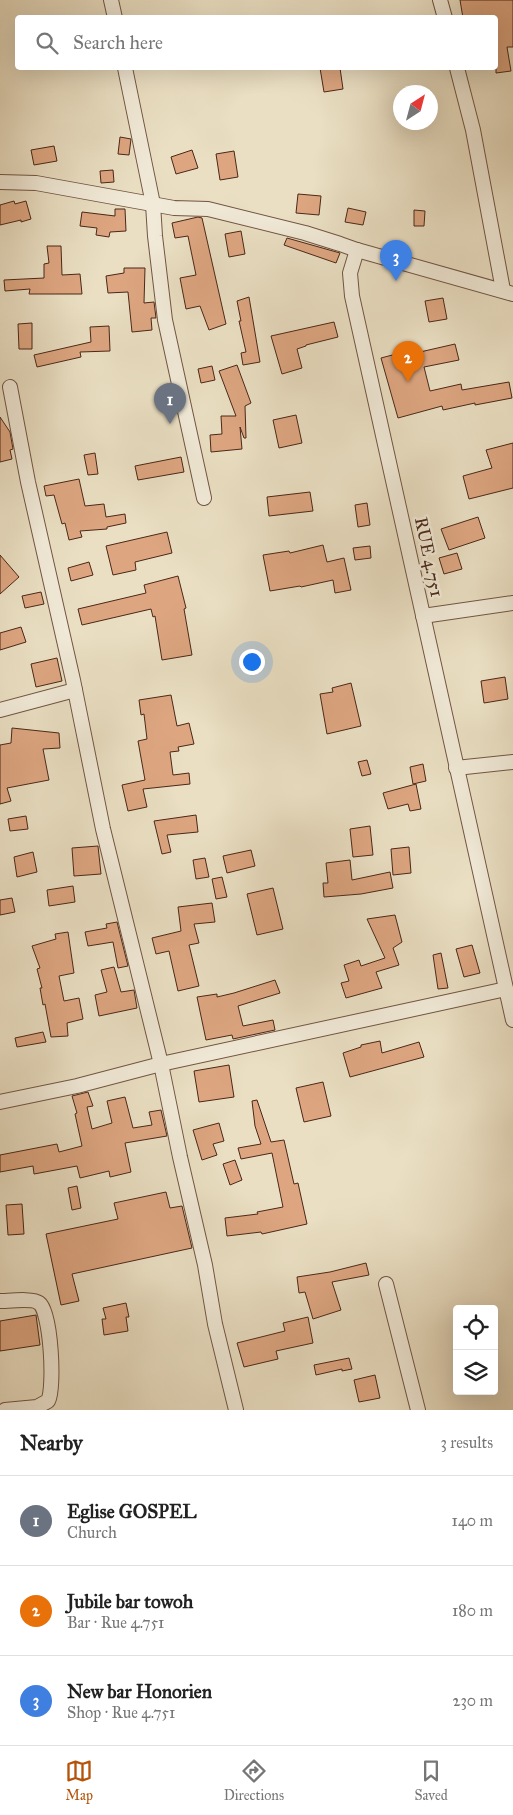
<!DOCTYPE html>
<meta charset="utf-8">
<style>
:root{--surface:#fff;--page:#f2f2f2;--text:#222;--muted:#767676;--line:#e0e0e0;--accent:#b45309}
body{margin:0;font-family:"IM FELL Great Primer",serif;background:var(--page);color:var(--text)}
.controls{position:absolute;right:15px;bottom:15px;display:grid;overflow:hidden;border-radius:5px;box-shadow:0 5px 20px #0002}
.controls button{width:45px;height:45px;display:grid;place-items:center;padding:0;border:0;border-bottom:1px solid var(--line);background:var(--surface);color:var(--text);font:25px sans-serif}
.compass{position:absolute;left:393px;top:85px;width:45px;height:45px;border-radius:50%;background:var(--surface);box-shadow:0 5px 20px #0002;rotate:36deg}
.you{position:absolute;left:251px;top:661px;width:18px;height:18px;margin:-12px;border:4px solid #fff;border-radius:50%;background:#1a73e8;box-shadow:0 0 0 8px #1a73e833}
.badge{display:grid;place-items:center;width:32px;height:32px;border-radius:50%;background:var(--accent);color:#fff;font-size:16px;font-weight:700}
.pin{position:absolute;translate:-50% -41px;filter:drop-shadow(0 1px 2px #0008)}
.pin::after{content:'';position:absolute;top:26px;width:18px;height:15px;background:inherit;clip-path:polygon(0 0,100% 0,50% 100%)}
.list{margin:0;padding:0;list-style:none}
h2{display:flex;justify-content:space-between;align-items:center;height:65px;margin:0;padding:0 20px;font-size:21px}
h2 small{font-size:16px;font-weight:400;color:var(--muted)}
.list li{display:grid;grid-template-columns:32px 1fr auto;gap:15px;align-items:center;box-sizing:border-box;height:90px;padding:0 20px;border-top:1px solid var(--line)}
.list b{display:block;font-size:19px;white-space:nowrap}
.list p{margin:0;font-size:16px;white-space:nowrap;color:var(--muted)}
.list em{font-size:16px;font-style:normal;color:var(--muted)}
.icon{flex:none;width:28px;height:28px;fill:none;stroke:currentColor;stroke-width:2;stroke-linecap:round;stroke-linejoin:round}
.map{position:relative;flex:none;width:513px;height:1410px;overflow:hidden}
.search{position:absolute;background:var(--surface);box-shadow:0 5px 20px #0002;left:15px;right:15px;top:15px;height:55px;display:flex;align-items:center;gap:12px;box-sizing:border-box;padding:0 18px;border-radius:5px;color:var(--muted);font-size:19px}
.sheet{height:335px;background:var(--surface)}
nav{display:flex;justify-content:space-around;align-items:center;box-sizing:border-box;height:70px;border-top:1px solid var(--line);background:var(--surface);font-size:14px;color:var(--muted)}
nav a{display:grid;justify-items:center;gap:2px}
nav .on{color:var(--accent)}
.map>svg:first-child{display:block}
.building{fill:#dda681;stroke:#4a2718}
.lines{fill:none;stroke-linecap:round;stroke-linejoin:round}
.street-casing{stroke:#725543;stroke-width:16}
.street{stroke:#f1ead8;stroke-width:14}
.labels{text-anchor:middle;stroke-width:5;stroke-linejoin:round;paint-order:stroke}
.street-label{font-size:18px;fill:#4a2718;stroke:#f1ead8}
</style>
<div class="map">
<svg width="513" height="1410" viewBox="0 0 513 1410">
<rect width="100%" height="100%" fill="#eadfc3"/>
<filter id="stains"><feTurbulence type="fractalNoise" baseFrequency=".004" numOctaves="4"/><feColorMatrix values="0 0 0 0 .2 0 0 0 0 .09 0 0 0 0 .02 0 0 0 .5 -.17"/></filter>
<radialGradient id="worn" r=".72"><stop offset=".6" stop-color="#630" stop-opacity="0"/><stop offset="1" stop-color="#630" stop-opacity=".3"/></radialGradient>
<!-- building -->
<g class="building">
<path d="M460,0H513V47H507L511,71L496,73V18H463Z"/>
<path d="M320,68H340L343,89L324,92Z"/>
<path d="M120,137L131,139L129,155L118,154Z"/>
<path d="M54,146L57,161L34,165L31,150Z"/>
<path d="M192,150L198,168L176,174L171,157Z"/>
<path d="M234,151L238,177L220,180L216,154Z"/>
<path d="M113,170L114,182L101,183L100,171Z"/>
<path d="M298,194L321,196L319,215L296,213Z"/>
<path d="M14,201L15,204L26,201L31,219L21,222V220L0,225V205Z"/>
<path d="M348,208L366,212L363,225L345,222Z"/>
<path d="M115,209H125L126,231L110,232L109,237L96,235L97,228L80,226L82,212L115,216Z"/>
<path d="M414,210L425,211L424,226H414Z"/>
<path d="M198,217L202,218L226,324L209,330L200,306L186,309L180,278L196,275L188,236L175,238L172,223Z"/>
<path d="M241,231L245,254L229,257L225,234Z"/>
<path d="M287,238L340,253L336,263L284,245Z"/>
<path d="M47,246H61L62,275L80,274L82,294H29L30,289L5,291L4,280L44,278V264L49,263Z"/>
<path d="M124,268H145L144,303L154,302L156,318H151L152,330L132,332L128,292L108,293L106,276L124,273Z"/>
<path d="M249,297L260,362L243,365L241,353L246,352L239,321H241L237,301Z"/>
<path d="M443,298L447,319L429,322L425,301Z"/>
<path d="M334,322L338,337L306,345V346L297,349L302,368L282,374L271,336Z"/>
<path d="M32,323V349H19L18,324Z"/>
<path d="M109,326L110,351L80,352L81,357L37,367L34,355L91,342L90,327Z"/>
<path d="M455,344L459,360L424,367L430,391L461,384L462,390L509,382L512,398L475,405V403L443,410L442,406L398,418L381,358L419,348L420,352Z"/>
<path d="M237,365L251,403L245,406L246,438H244L240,427L242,449L211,452L210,435L222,434L221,416H236L219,371Z"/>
<path d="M212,366L215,380L201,383L198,369Z"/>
<path d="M296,415L302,443L279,448L273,420Z"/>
<path d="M0,417L10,432L13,449L10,450L12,459L0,462Z"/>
<path d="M513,443V488L469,499L463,476L492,468L486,450Z"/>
<path d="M95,453L98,474L88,475L84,455Z"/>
<path d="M181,457L184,472L138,480L135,466Z"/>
<path d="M79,479L85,506L104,504L106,517L125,514L126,523L107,527V529L80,531L82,537L69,540L65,523L62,524L54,495L46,496L44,486Z"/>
<path d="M310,492L313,511L269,516L267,497Z"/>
<path d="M367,503L370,525L358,527L355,505Z"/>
<path d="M478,517L485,538L449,550L441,529Z"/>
<path d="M167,532L172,553L135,562L136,570L113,575L106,546Z"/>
<path d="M323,545L327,562L344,558L351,590L335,593L333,580L301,587L300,586L270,591L263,555L289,551L290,553Z"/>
<path d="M370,546L371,558L355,560L353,548Z"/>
<path d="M457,553L462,569L444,574L439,558Z"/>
<path d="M0,555L19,577L0,594Z"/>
<path d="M89,562L93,575L71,581L68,568Z"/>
<path d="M178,576L186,608L184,609L192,655L162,660L155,616L153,617L151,609L82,625L78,609L146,593L144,585Z"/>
<path d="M41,592L44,604L25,608L22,596Z"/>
<path d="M21,627L26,642L0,650V633Z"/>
<path d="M57,658L62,681L36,687L31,664Z"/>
<path d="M505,677L508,699L484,703L481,681Z"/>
<path d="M351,683L361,726L327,734L320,694L333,692L332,688Z"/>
<path d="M171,695L177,726L189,723L194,744L178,747L179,751L170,752L173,775L189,773L190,784L143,789L147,807L128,811L122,785L145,780L138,741L147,739L144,714L141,715L139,700Z"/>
<path d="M12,728L59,733L60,748L43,749L49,780L7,788L11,801L0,804V745L11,743Z"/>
<path d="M367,760L371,774L362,776L358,762Z"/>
<path d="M423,764L426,781L413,784L410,767Z"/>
<path d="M416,784L421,809L410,811L408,804L388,809L383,793Z"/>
<path d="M196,815L198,832L167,835L171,852L162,854L154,821Z"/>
<path d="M26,816L28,829L10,831L8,819Z"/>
<path d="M370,826L373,855L353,857L350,829Z"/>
<path d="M98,846L101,874L74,876L72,848Z"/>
<path d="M409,847L411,873L393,875L391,849Z"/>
<path d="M251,850L255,866L227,873L223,856Z"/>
<path d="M33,852L37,872L17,877L14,857Z"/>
<path d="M205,858L209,877L196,879L193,860Z"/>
<path d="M350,860L352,880L390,872L393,888L361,894L324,897L323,883H328L326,863Z"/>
<path d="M222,877L227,897L216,899L212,879Z"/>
<path d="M73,886L75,902L49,906L47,890Z"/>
<path d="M273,888L283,929L257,935L247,894Z"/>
<path d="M12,898L15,912L0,915V900Z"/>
<path d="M212,903L215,922L194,924L199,943L189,945L199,986L178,991L169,951L156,954L152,938L181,931L178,907Z"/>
<path d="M395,915L402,942L393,948L399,965L376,972L382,988L346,998L341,983L349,981L344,965L359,960L361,966L385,958L367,919Z"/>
<path d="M117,922L128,966L118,968L113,942L88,946L85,932L107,928L106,924Z"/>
<path d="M68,932L74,973L59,976L64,1001L79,998L83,1019L67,1023L68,1036L51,1037L45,1004L43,1005L40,988H42L37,969L40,968L32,946L56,939L55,934Z"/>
<path d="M472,945L480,973L464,977L456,949Z"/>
<path d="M441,953L448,988L438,989L433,955Z"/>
<path d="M114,967L121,992L134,990L137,1008L99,1016L95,995L107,992L101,970Z"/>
<path d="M275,980L280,993L238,1006L243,1026L273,1020L275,1030L233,1039L232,1035L206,1040L197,997L217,994V997L234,993Z"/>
<path d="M43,1032L46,1042L17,1047L15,1038Z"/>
<path d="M380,1041L382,1053L419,1042L424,1057L350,1077L343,1053L361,1047V1045Z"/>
<path d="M229,1065L234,1097L199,1102L194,1071Z"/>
<path d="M323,1082L331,1116L304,1122L296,1088Z"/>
<path d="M88,1092L93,1106L87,1107L92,1129L112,1123L107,1101L125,1097L133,1128L152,1125L149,1112L161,1110L167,1136L125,1143L131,1172L110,1177L109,1171L80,1178L77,1166L34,1174L33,1166L0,1172V1155L57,1144L59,1152L82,1146L75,1114L77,1113L72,1096Z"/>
<path d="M257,1100L271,1142L284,1140L294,1184L298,1183L307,1224L262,1234L261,1232L227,1236L225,1218L258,1214L257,1212L283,1207L272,1153L241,1159L238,1148L261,1144L255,1126L252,1101Z"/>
<path d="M219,1123L224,1141L213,1144L217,1155L202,1160L193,1130Z"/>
<path d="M235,1160L242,1180L230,1185L223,1164Z"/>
<path d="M77,1186L81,1208L72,1210L68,1188Z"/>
<path d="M166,1192L170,1208L182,1206L192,1248L72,1274L79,1301L61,1305L46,1234L118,1219L114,1203Z"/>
<path d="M22,1204L24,1234L8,1235L6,1205Z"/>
<path d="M366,1263L369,1275L332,1282L341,1310L313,1319L305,1292L299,1293L297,1277L330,1272Z"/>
<path d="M126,1303L129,1317H126L128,1331L104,1335L102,1319H106L103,1308Z"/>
<path d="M36,1315L40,1345L0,1351V1321Z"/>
<path d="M308,1317L313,1343L276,1351L278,1359L244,1367L237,1343L285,1331L283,1323Z"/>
<path d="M349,1358L352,1369L342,1371V1369L316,1375L314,1365Z"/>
<path d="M375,1375L380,1398L359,1402L354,1380Z"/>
</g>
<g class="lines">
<defs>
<g id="street">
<path d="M111,0L115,18"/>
<path d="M440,0L445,18"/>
<path d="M125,68L153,204L155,236L165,320L204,498"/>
<path d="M457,68L473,130L503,290"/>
<path d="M0,182L36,183L174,208L208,209L305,233L340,244L357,250L513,294"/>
<path d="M357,250L350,273L352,296L513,1020"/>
<path d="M10,387L28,482L73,680L103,829L161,1064L180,1157L205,1265L215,1324L236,1410"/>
<path d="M423,616L513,603"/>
<path d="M0,710L75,690"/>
<path d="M456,768L513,762"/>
<path d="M0,1102L77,1086L161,1064L506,989"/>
<path d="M386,1284L418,1410"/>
<path d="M0,1301C8,1301 33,1298 39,1303C51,1311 55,1388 48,1401L37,1407L5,1410"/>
</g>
</defs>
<!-- street casing -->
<use href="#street" class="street-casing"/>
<!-- street -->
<use href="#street" class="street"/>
</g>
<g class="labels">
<!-- street labels -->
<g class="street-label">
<text transform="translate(429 557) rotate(78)" y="6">RUE 4.751</text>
</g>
</g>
<rect width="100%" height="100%" filter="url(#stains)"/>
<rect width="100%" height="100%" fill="url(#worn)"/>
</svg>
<div class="controls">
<button><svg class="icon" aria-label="locate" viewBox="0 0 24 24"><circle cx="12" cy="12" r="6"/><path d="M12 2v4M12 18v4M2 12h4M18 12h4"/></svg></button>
<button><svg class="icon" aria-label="layers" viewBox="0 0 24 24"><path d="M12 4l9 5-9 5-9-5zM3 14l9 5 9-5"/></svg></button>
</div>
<svg class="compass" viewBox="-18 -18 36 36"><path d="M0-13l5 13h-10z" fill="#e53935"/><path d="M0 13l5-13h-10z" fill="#767676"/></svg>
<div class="you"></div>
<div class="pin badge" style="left:170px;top:424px;background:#6b7280">1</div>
<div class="pin badge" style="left:408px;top:382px;background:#e8710a">2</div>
<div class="pin badge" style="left:396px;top:281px;background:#3f7fe0">3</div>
<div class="search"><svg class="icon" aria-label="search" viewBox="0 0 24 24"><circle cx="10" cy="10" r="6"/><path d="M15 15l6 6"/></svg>Search here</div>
</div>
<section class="sheet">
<h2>Nearby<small>3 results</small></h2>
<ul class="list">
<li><span class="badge" style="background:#6b7280">1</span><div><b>Eglise GOSPEL</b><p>Church</p></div><em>140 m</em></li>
<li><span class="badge" style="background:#e8710a">2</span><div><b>Jubile bar towoh</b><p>Bar · Rue 4.751</p></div><em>180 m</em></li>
<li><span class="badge" style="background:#3f7fe0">3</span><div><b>New bar Honorien</b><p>Shop · Rue 4.751</p></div><em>230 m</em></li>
</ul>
</section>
<nav>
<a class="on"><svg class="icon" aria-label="map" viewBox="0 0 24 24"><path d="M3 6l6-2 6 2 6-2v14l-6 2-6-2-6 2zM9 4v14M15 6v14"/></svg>Map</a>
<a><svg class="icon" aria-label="directions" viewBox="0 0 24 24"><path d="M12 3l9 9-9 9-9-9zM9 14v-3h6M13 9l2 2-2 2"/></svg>Directions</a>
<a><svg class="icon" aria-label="saved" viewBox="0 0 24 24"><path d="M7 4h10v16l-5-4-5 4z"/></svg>Saved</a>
</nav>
